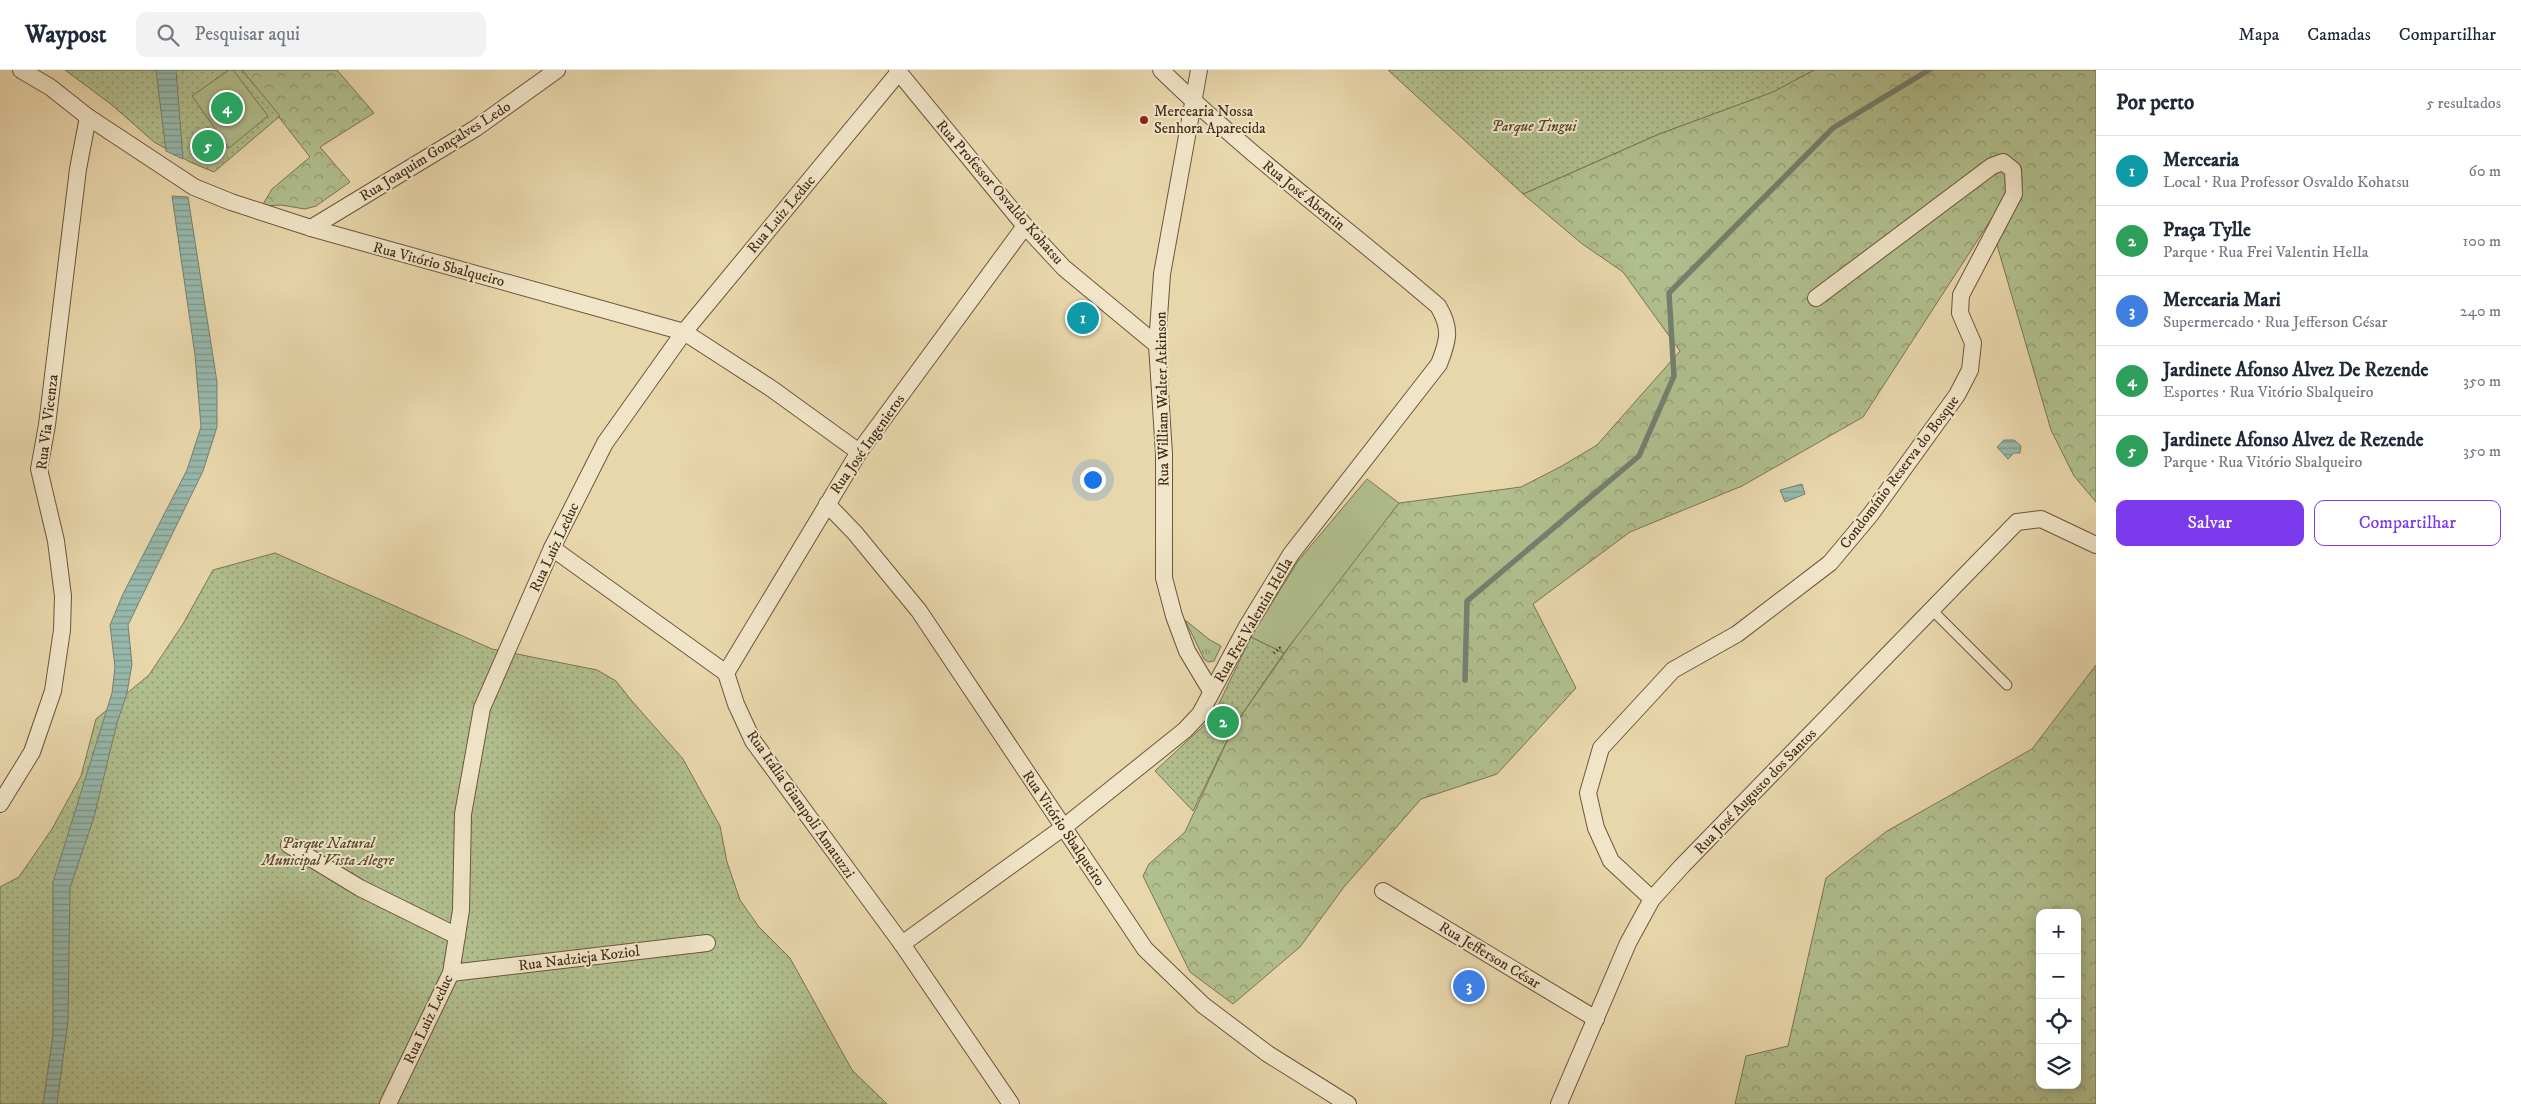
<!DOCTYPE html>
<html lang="pt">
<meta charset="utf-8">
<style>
:root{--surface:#fff;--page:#f2f2f3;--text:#1f2937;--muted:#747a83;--line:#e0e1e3;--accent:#7c3aed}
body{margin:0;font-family:"IM FELL DW Pica",serif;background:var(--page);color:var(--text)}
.controls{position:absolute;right:15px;bottom:15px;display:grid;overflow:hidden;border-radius:10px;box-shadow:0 2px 12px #0003}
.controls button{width:45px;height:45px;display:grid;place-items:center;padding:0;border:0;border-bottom:1px solid var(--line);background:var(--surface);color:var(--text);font:25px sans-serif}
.you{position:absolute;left:1092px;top:409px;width:18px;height:18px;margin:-12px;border:4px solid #fff;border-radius:50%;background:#1a73e8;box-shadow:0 0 0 8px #1a73e833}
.badge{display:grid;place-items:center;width:32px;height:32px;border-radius:50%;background:var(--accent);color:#fff;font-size:16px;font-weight:700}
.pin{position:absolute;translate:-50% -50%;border:2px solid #fff;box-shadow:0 1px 5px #0006}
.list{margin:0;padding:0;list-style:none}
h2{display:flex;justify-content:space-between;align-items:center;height:65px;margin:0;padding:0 20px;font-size:21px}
h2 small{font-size:16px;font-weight:400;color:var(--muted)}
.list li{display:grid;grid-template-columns:32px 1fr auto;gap:15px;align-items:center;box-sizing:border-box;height:70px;padding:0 20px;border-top:1px solid var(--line)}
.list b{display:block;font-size:19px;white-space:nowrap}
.list p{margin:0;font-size:16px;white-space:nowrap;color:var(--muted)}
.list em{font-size:16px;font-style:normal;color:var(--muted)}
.actions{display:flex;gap:10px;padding:15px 20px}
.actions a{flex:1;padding:11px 0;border:1px solid var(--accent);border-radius:10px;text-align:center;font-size:18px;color:var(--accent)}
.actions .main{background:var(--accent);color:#fff}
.icon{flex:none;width:28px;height:28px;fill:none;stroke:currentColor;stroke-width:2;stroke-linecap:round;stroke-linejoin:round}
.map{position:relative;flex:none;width:2096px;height:1034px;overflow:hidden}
header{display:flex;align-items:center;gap:30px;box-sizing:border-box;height:70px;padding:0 25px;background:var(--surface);border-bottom:1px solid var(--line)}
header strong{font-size:24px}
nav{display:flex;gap:28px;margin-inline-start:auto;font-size:18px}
.search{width:350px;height:45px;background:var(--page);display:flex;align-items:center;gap:12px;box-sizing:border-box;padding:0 18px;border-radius:10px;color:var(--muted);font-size:19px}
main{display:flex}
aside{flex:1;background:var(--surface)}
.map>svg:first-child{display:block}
.grass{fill:url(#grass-tufts);stroke:#7a7552}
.forest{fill:url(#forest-crowns);stroke:#7a7552;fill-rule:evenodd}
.park{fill:url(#park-dots);stroke:#7a7552}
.garden{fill:#b1bf8e;stroke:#7a7552}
.water{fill:url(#water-rules);stroke:#758071}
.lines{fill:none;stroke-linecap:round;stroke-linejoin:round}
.stream{stroke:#758071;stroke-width:5.5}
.lane-casing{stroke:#6c563c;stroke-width:11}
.street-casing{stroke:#6c563c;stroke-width:18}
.path{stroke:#432b16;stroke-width:3;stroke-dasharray:1 2.5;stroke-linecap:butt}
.lane{stroke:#f1e5c9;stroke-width:9}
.street{stroke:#f1e5c9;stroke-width:16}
.poi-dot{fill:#8f2418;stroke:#f1e5c9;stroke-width:2}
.labels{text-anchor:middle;stroke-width:4;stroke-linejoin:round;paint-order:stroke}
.poi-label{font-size:15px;fill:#432b16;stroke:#f1e5c9;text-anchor:start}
.park-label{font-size:15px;font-style:italic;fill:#59492e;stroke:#f1e5c9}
.street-label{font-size:15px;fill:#432b16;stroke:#f1e5c9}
</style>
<header>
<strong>Waypost</strong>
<div class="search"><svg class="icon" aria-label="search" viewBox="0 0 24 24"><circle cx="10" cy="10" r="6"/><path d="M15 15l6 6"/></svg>Pesquisar aqui</div>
<nav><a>Mapa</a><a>Camadas</a><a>Compartilhar</a></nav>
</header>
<main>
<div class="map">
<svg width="2096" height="1034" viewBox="0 0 2096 1034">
<defs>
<pattern id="grass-tufts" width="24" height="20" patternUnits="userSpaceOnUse" patternTransform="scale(1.25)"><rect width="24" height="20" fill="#b1bf8e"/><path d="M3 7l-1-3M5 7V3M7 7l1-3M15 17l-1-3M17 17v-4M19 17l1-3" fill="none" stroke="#929b73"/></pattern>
<pattern id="forest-crowns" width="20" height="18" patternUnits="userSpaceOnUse" patternTransform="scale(1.25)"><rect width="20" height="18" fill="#b1bf8e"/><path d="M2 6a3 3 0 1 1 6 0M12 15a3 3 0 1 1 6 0" fill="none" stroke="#929b73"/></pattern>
<pattern id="park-dots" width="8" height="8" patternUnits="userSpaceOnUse" patternTransform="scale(1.25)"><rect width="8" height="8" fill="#b1bf8e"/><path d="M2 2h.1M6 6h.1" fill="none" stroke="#929b73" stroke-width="1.8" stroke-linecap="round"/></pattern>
<pattern id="water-rules" width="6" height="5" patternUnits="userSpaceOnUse" patternTransform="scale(1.25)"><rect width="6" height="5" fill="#97b9ad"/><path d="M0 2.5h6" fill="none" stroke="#7d978c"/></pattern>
</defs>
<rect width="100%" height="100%" fill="#e9d7ac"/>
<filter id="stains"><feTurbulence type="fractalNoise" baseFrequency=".004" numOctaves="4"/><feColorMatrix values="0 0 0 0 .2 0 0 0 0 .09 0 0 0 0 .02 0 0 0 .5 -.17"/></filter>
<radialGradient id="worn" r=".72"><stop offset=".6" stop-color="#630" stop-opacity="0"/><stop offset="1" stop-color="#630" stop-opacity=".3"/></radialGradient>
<!-- grass -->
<path class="grass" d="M1185,550L1210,570L1221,576L1214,591L1208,592L1204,589Z"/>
<!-- forest -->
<g class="forest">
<path d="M242,0H337L374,43L320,77L350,112L316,136L305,139L281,135L262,136L272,119L310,87Z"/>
<path d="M1814,0H2096V432L2074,406L2051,360L1990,151L1863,347L1742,416L1630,462L1533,534L1576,618L1497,704L1421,729L1344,817L1300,877L1233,934L1190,902L1143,806L1149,794L1185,762L1234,656L1345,497L1399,433L1521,417L1562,396L1597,375L1680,281L1623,202L1581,173L1523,124L1659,64L1772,22Z"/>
<path d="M2096,595V1034H1735L1746,986L1788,976L1826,808L1887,761L2032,679ZM2040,843H2077V1015H2040Z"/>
</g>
<!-- park -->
<g class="park">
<path d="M65,0H242L280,46L214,102L190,92L154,72L112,35Z"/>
<path d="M1388,0H1814L1773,22L1659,64L1523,124Z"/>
<path d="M275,483L492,579L597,600L616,611L631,630L683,689L720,756L727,792L740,830L759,857L790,888L852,1000L887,1034H0V817L19,807L52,759L81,706L96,649L149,605L183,554L213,500Z"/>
<path d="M1251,567L1284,583L1234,656L1193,741L1155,701L1212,648Z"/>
</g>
<!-- garden -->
<g class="garden">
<path d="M229,0H233L268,46L229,78L192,26Z"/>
<path d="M1367,409L1399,433L1284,583L1251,567L1298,491Z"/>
</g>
<!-- water -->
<g class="water">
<path d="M156,0H176L183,89L166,81Z"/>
<path d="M172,126L188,127L217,312V357L203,401L128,555L132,594L127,623L117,653L94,747L70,818L68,951L57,1034H43L53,965V812L112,623L115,597L110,555L123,524L187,400L201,357L195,285Z"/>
<path d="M2004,370H2014L2021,376L2020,383H2014L2008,389L1997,377Z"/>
<path d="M1802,414L1805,424L1785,432L1780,420Z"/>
</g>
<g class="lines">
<!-- stream -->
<path class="stream" d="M1465,610L1467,531L1639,386L1674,306L1669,223L1833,58L1929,0"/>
<defs>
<path id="lane" d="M1932,540L2007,615"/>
<g id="street">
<path d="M21,0L50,17L88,47L194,117L231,132L311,158L684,262L772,319L859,382"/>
<path d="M897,0L1025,156L1064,198L1157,275"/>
<path d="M1199,0L1162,204L1157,275L1164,384V508L1174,546L1187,581L1211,621"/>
<path d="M311,158L476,58L557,0"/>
<path d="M827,434L855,463L919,541L1145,879L1203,935L1268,984L1348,1034"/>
<path d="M552,478L726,603L736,634L753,671L902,874L1011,1034"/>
<path d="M726,603L859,382L1025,156"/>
<path d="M0,734L32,682L53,621L62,560L63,526L56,471L39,399L47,355L78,99L88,47"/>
<path d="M289,775L360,818L457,866"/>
<path d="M1383,821L1596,949"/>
<path d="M1652,829L1611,791L1596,758L1588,723L1601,678L1673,600L1737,564L1830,493L1871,444L1957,325L1970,300L1973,273L1960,243L1961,225L2014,124L2013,100L2003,92L1992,96L1816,228"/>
<path d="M902,874L1064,757L1185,660L1200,644L1246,558L1291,484L1439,294C1448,271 1452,259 1438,236C1346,157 1248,85 1161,0"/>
<path d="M451,903L707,873"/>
<path d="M388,1034L451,903L461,840L463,744L482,638L552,478L605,373L684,262L899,2"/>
<path d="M1559,1034L1628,873L1652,829L1682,796L2017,452L2041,449L2096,475"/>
</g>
</defs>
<!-- lane casing -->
<use href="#lane" class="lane-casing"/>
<!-- street casing -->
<use href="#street" class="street-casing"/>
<!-- path -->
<path class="path" d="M1274,583L1280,578L1282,580"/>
<!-- lane -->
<use href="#lane" class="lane"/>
<!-- street -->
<use href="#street" class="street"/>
</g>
<!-- markers -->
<circle class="poi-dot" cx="1144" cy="50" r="5"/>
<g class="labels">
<!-- poi labels -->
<g class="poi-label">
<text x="1154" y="46">Mercearia Nossa<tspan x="1154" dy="17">Senhora Aparecida</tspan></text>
</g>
<!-- park labels -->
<g class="park-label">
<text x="1534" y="61">Parque Tingui</text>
<text x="328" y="778">Parque Natural<tspan x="328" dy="17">Municipal Vista Alegre</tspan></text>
</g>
<!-- street labels -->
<g class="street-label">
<text transform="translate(435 81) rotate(-32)" y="5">Rua Joaquim Gonçalves Ledo</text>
<text transform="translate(1000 122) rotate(49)" y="5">Rua Professor Osvaldo Kohatsu</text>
<text transform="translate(1304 125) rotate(39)" y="5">Rua José Abentin</text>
<text transform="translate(781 144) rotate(-50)" y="5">Rua Luiz Leduc</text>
<text transform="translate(439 194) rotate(15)" y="5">Rua Vitório Sbalqueiro</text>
<text transform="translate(1162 329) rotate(-91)" y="5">Rua William Walter Atkinson</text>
<text transform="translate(47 352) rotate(-83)" y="5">Rua Via Vicenza</text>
<text transform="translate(867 374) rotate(-55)" y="5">Rua José Ingenieros</text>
<text transform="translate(1899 402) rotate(-53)" y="5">Condomínio Reserva do Bosque</text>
<text transform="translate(554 477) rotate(-65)" y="5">Rua Luiz Leduc</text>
<text transform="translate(1253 550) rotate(-60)" y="5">Rua Frei Valentin Hella</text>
<text transform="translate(1755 721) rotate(-46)" y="5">Rua José Augusto dos Santos</text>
<text transform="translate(801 734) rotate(55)" y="5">Rua Itália Giampoli Amatuzzi</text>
<text transform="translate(1064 758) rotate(56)" y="5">Rua Vitório Sbalqueiro</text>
<text transform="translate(1490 885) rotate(31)" y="5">Rua Jefferson César</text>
<text transform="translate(579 888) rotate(-7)" y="5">Rua Nadzieja Koziol</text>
<text transform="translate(428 949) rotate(-65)" y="5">Rua Luiz Leduc</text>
</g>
</g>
<rect width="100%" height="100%" filter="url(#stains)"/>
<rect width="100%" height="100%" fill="url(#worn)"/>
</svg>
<div class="controls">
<button>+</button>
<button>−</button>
<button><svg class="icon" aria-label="locate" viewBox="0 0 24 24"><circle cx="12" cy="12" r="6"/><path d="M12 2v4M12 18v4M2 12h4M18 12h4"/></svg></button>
<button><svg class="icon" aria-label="layers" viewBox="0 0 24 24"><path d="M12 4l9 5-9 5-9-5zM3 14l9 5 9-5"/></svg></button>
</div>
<div class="you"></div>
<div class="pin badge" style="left:1083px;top:248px;background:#0f9aa8">1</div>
<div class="pin badge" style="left:1223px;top:652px;background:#2e9e5b">2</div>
<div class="pin badge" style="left:1469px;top:916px;background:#3f7fe0">3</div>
<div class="pin badge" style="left:227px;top:38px;background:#2e9e5b">4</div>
<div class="pin badge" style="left:208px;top:76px;background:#2e9e5b">5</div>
</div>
<aside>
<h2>Por perto<small>5 resultados</small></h2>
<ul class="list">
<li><span class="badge" style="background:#0f9aa8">1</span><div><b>Mercearia</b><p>Local · Rua Professor Osvaldo Kohatsu</p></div><em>60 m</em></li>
<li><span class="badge" style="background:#2e9e5b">2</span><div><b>Praça Tylle</b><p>Parque · Rua Frei Valentin Hella</p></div><em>100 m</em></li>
<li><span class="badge" style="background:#3f7fe0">3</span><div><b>Mercearia Mari</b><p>Supermercado · Rua Jefferson César</p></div><em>240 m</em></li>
<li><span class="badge" style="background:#2e9e5b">4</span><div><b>Jardinete Afonso Alvez De Rezende</b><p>Esportes · Rua Vitório Sbalqueiro</p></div><em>350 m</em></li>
<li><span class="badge" style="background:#2e9e5b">5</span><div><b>Jardinete Afonso Alvez de Rezende</b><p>Parque · Rua Vitório Sbalqueiro</p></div><em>350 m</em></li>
</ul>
<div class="actions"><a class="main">Salvar</a><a>Compartilhar</a></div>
</aside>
</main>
